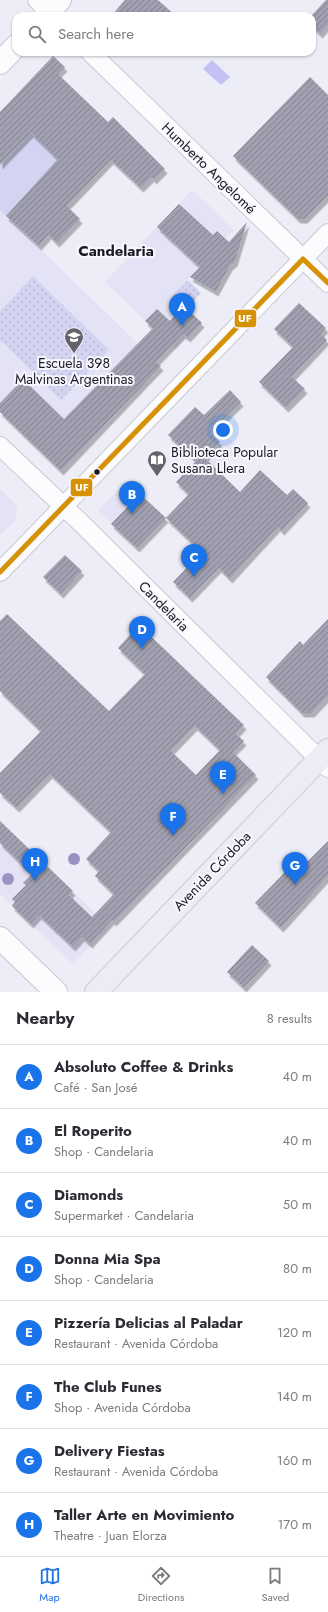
<!DOCTYPE html>
<meta charset="utf-8">
<style>
:root{--surface:#fff;--page:#f2f2f3;--text:#2b2b33;--muted:#7c7c81;--line:#e1e1e2;--accent:#1a73e8}
body{margin:0;font-family:Jost,sans-serif;background:var(--page);color:var(--text)}
.you{position:absolute;left:223px;top:430px;width:14px;height:14px;margin:-10px;border:3px solid #fff;border-radius:50%;background:#1a73e8;box-shadow:0 0 0 6px #1a73e833}
.badge{display:grid;place-items:center;width:26px;height:26px;border-radius:50%;background:var(--accent);color:#fff;font-size:13px;font-weight:700}
.pin{position:absolute;translate:-50% -33px;filter:drop-shadow(0 1px 2px #0008)}
.pin::after{content:'';position:absolute;top:21px;width:14px;height:12px;background:inherit;clip-path:polygon(0 0,100% 0,50% 100%)}
.list{margin:0;padding:0;list-style:none}
h2{display:flex;justify-content:space-between;align-items:center;height:52px;margin:0;padding:0 16px;font-size:17px}
h2 small{font-size:13px;font-weight:400;color:var(--muted)}
.list li{display:grid;grid-template-columns:26px 1fr auto;gap:12px;align-items:center;box-sizing:border-box;height:64px;padding:0 16px;border-top:1px solid var(--line)}
.list b{display:block;font-size:15px;white-space:nowrap}
.list p{margin:0;font-size:13px;white-space:nowrap;color:var(--muted)}
.list em{font-size:13px;font-style:normal;color:var(--muted)}
.icon{flex:none;width:22px;height:22px;fill:none;stroke:currentColor;stroke-width:2;stroke-linecap:round;stroke-linejoin:round}
.map{position:relative;flex:none;width:328px;height:992px;overflow:hidden}
.search{position:absolute;background:var(--surface);box-shadow:0 1px 3px #0004;left:12px;right:12px;top:12px;height:44px;display:flex;align-items:center;gap:10px;box-sizing:border-box;padding:0 14px;border-radius:12px;color:var(--muted);font-size:15px}
.sheet{height:564px;background:var(--surface)}
nav{display:flex;justify-content:space-around;align-items:center;box-sizing:border-box;height:56px;border-top:1px solid var(--line);background:var(--surface);font-size:11px;color:var(--muted)}
nav a{display:grid;justify-items:center;gap:2px}
nav .on{color:var(--accent)}
.map>svg:first-child{display:block}
.built{fill:#e3e3f5}
.grass{fill:#d4d3f2}
.park{fill:url(#park-dots)}
.water{fill:#c4c2f4}
.building{fill:url(#building-hatch);fill-rule:evenodd;filter:url(#shadow)}
.lines{fill:none;stroke-linecap:round;stroke-linejoin:round}
.street-casing{stroke:#c8c8cf;stroke-width:20}
.secondary-casing{stroke:#c8c8cf;stroke-width:24}
.primary-casing{stroke:#cbcbcf;stroke-width:24}
.street{stroke:#fcfcfe;stroke-width:18}
.secondary{stroke:#fcfcfe;stroke-width:22}
.primary{stroke:#edecf4;stroke-width:22}
.bus-1-casing{stroke:#f7f7ff;stroke-width:8}
.bus-1{stroke:#d69105;stroke-width:5}
.tree{fill:#9893c3}
.bus-dot{fill:#1a1920;stroke:#f7f7ff;stroke-width:1.5}
.labels{text-anchor:middle;stroke-width:4;stroke-linejoin:round;paint-order:stroke}
.street-label{font-size:14px;fill:#1a1920;stroke:#f7f7ff}
.poi-label{font-size:14px;fill:#1a1920;stroke:#f7f7ff}
.neighbourhood-label{font-size:15px;font-weight:bold;fill:#1a1920;stroke:#f7f7ff}
.line-badge{stroke:#f7f7ff;stroke-width:1.5}
.badge-label{font-size:11px;text-anchor:middle;font-weight:bold;fill:#fff}
</style>
<div class="map">
<svg width="328" height="992" viewBox="0 0 328 992">
<defs>
<pattern id="park-dots" width="8" height="8" patternUnits="userSpaceOnUse"><rect width="8" height="8" fill="#d4d3f2"/><path d="M2 2h.1M6 6h.1" fill="none" stroke="#b5b5cf" stroke-width="1.8" stroke-linecap="round"/></pattern>
<pattern id="building-hatch" width="6" height="6" patternUnits="userSpaceOnUse"><rect width="6" height="6" fill="#a1a0b0"/><path d="M-1 1l2-2M0 6l6-6M5 7l2-2" fill="none" stroke="#82828f"/></pattern>
<filter id="shadow"><feDropShadow dx="2.5" dy="4.5" stdDeviation="0" flood-color="#0004"/></filter>
</defs>
<rect width="100%" height="100%" fill="#ededf7"/>
<!-- built -->
<g class="built">
<path d="M192,190L234,230L173,295L202,323L176,350L105,282Z"/>
<path d="M0,210L161,366L61,471L0,412Z"/>
<path d="M195,407L239,448L212,476L168,435Z"/>
<path d="M127,481L166,518L137,548L98,511Z"/>
<path d="M0,489L17,506L15,521L0,535Z"/>
<path d="M2,823L109,926L73,964L0,894V826Z"/>
</g>
<!-- grass -->
<path class="grass" d="M4,108L60,160L52,166L6,216L0,210V112Z"/>
<!-- park -->
<g class="park">
<path d="M33,276L109,350L61,400L0,340V311Z"/>
<path d="M188,280L201,293L187,308L173,295Z"/>
</g>
<!-- water -->
<path class="water" d="M212,60L230,77L221,85L203,69Z"/>
<!-- building -->
<g class="building">
<path d="M125,0H158L176,16H111Z"/>
<path d="M326,0H328V25L320,34L312,26V15Z"/>
<path d="M53,56L65,67L58,74L108,122L113,117L165,169L154,180L152,177L141,188L111,160L67,206L80,219L57,243L49,235L39,246L6,216L58,159L31,133L0,165V112Z"/>
<path d="M310,77L328,95V196L305,219H298L233,156Z"/>
<path d="M179,204L213,235L217,231L229,242L247,222L235,262L230,266L216,292L190,277L200,267L157,227Z"/>
<path d="M299,303L326,328L321,334L327,340L292,377L305,389L286,408L259,382L293,347L274,329Z"/>
<path d="M184,306L202,323L188,338L183,334L156,362L161,366L61,471L0,412V403L23,379L64,419L153,328L145,321L157,309L170,321Z"/>
<path d="M230,390L241,402L210,432L220,442L205,458L240,492L260,470L287,495L293,489L308,503L282,531L278,527L230,579L219,568L190,598L173,582L202,552L166,518L189,494L176,482L196,461L168,435L195,407L204,415Z"/>
<path d="M140,494L166,518L137,548L111,524Z"/>
<path d="M65,555L82,571L61,594L43,577Z"/>
<path d="M7,614L109,711L145,674L118,648L139,625L244,725L236,734L244,741L233,752L256,775L114,922L112,920L90,944L82,937L73,947L39,915L31,924L12,906L15,902L12,899L26,885L23,883L32,874L0,843V821L73,891L69,895L92,917L114,894L95,876L99,871L86,859L111,832L50,774L17,808L0,793V773L41,731L0,691V621ZM195,726L220,750L196,775L171,751Z"/>
<path d="M328,619V696L312,713H302L266,677L300,641L303,645Z"/>
<path d="M328,841V876L281,928L255,903L289,868L295,874Z"/>
<path d="M252,945L269,961L244,988L227,972Z"/>
</g>
<g class="lines">
<defs>
<g id="street">
<path d="M37,0L53,16"/>
<path d="M90,52L328,283"/>
<path d="M0,446L80,522L328,768"/>
<path d="M0,572L328,233"/>
</g>
<g id="secondary">
<path d="M45,16L60,0"/>
<path d="M0,63L16,46"/>
<path d="M0,938L56,992"/>
</g>
<path id="primary" d="M96,992L328,750"/>
</defs>
<!-- street casing -->
<use href="#street" class="street-casing"/>
<!-- secondary casing -->
<use href="#secondary" class="secondary-casing"/>
<!-- primary casing -->
<use href="#primary" class="primary-casing"/>
<!-- street -->
<use href="#street" class="street"/>
<!-- secondary -->
<use href="#secondary" class="secondary"/>
<!-- primary -->
<use href="#primary" class="primary"/>
<defs>
<path id="bus-1" d="M0,572L303,259L328,283"/>
</defs>
<!-- bus-1 casing -->
<use href="#bus-1" class="bus-1-casing"/>
<!-- bus-1 -->
<use href="#bus-1" class="bus-1"/>
</g>
<!-- trees -->
<g class="tree">
<circle cx="74" cy="859" r="6"/>
<circle cx="8" cy="879" r="6"/>
</g>
<!-- icons -->
<defs>
<symbol id="school-pin" viewBox="-11 -11 22 30"><path d="M0 17L-7.5 6A9.5 9.5 0 1 1 7.5 6Z" fill="#64636b" stroke="#f7f7ff"/><path d="M0-5L7-2L0 1L-7-2ZM-4 1L0 2.5L4 1V4Q0 6-4 4Z" fill="#fff"/></symbol>
<symbol id="library-pin" viewBox="-11 -11 22 30"><path d="M0 17L-7.5 6A9.5 9.5 0 1 1 7.5 6Z" fill="#64636b" stroke="#f7f7ff"/><path d="M-6-4Q-3-5.5-.7-3.5V5Q-3 3-6 4ZM6-4Q3-5.5 .7-3.5V5Q3 3 6 4Z" fill="#fff"/></symbol>
</defs>
<g fill-rule="evenodd">
<use href="#school-pin" x="63" y="326" width="22" height="30"/>
<use href="#library-pin" x="146" y="449" width="22" height="30"/>
</g>
<!-- markers -->
<circle class="bus-dot" cx="97" cy="472" r="3.5"/>
<g class="labels">
<!-- street labels -->
<g class="street-label">
<text transform="translate(209 168) rotate(44)" y="5">Humberto Angelomé</text>
<text transform="translate(164 606) rotate(45)" y="5">Candelaria</text>
<text transform="translate(212 871) rotate(-46)" y="5">Avenida Córdoba</text>
</g>
<!-- poi labels -->
<g class="poi-label">
<text x="74" y="368">Escuela 398<tspan x="74" dy="16">Malvinas Argentinas</tspan></text>
<text x="171" y="457" text-anchor="start">Biblioteca Popular<tspan x="171" dy="16">Susana Llera</tspan></text>
</g>
<!-- neighbourhood labels -->
<g class="neighbourhood-label">
<text x="116" y="256">Candelaria</text>
</g>
</g>
<g class="line-badge">
<rect x="234" y="309" width="23" height="19" rx="4" fill="#d69105"/>
<rect x="70" y="478" width="23" height="19" rx="4" fill="#d69105"/>
</g>
<g class="badge-label">
<text x="245" y="322">UF</text>
<text x="82" y="491">UF</text>
</g>
</svg>
<div class="you"></div>
<div class="pin badge" style="left:182px;top:326px">A</div>
<div class="pin badge" style="left:132px;top:514px">B</div>
<div class="pin badge" style="left:194px;top:577px">C</div>
<div class="pin badge" style="left:142px;top:649px">D</div>
<div class="pin badge" style="left:223px;top:794px">E</div>
<div class="pin badge" style="left:173px;top:836px">F</div>
<div class="pin badge" style="left:295px;top:885px">G</div>
<div class="pin badge" style="left:35px;top:881px">H</div>
<div class="search"><svg class="icon" aria-label="search" viewBox="0 0 24 24"><circle cx="10" cy="10" r="6"/><path d="M15 15l6 6"/></svg>Search here</div>
</div>
<section class="sheet">
<h2>Nearby<small>8 results</small></h2>
<ul class="list">
<li><span class="badge">A</span><div><b>Absoluto Coffee &amp; Drinks</b><p>Café · San José</p></div><em>40 m</em></li>
<li><span class="badge">B</span><div><b>El Roperito</b><p>Shop · Candelaria</p></div><em>40 m</em></li>
<li><span class="badge">C</span><div><b>Diamonds</b><p>Supermarket · Candelaria</p></div><em>50 m</em></li>
<li><span class="badge">D</span><div><b>Donna Mia Spa</b><p>Shop · Candelaria</p></div><em>80 m</em></li>
<li><span class="badge">E</span><div><b>Pizzería Delicias al Paladar</b><p>Restaurant · Avenida Córdoba</p></div><em>120 m</em></li>
<li><span class="badge">F</span><div><b>The Club Funes</b><p>Shop · Avenida Córdoba</p></div><em>140 m</em></li>
<li><span class="badge">G</span><div><b>Delivery Fiestas</b><p>Restaurant · Avenida Córdoba</p></div><em>160 m</em></li>
<li><span class="badge">H</span><div><b>Taller Arte en Movimiento</b><p>Theatre · Juan Elorza</p></div><em>170 m</em></li>
</ul>
</section>
<nav>
<a class="on"><svg class="icon" aria-label="map" viewBox="0 0 24 24"><path d="M3 6l6-2 6 2 6-2v14l-6 2-6-2-6 2zM9 4v14M15 6v14"/></svg>Map</a>
<a><svg class="icon" aria-label="directions" viewBox="0 0 24 24"><path d="M12 3l9 9-9 9-9-9zM9 14v-3h6M13 9l2 2-2 2"/></svg>Directions</a>
<a><svg class="icon" aria-label="saved" viewBox="0 0 24 24"><path d="M7 4h10v16l-5-4-5 4z"/></svg>Saved</a>
</nav>
